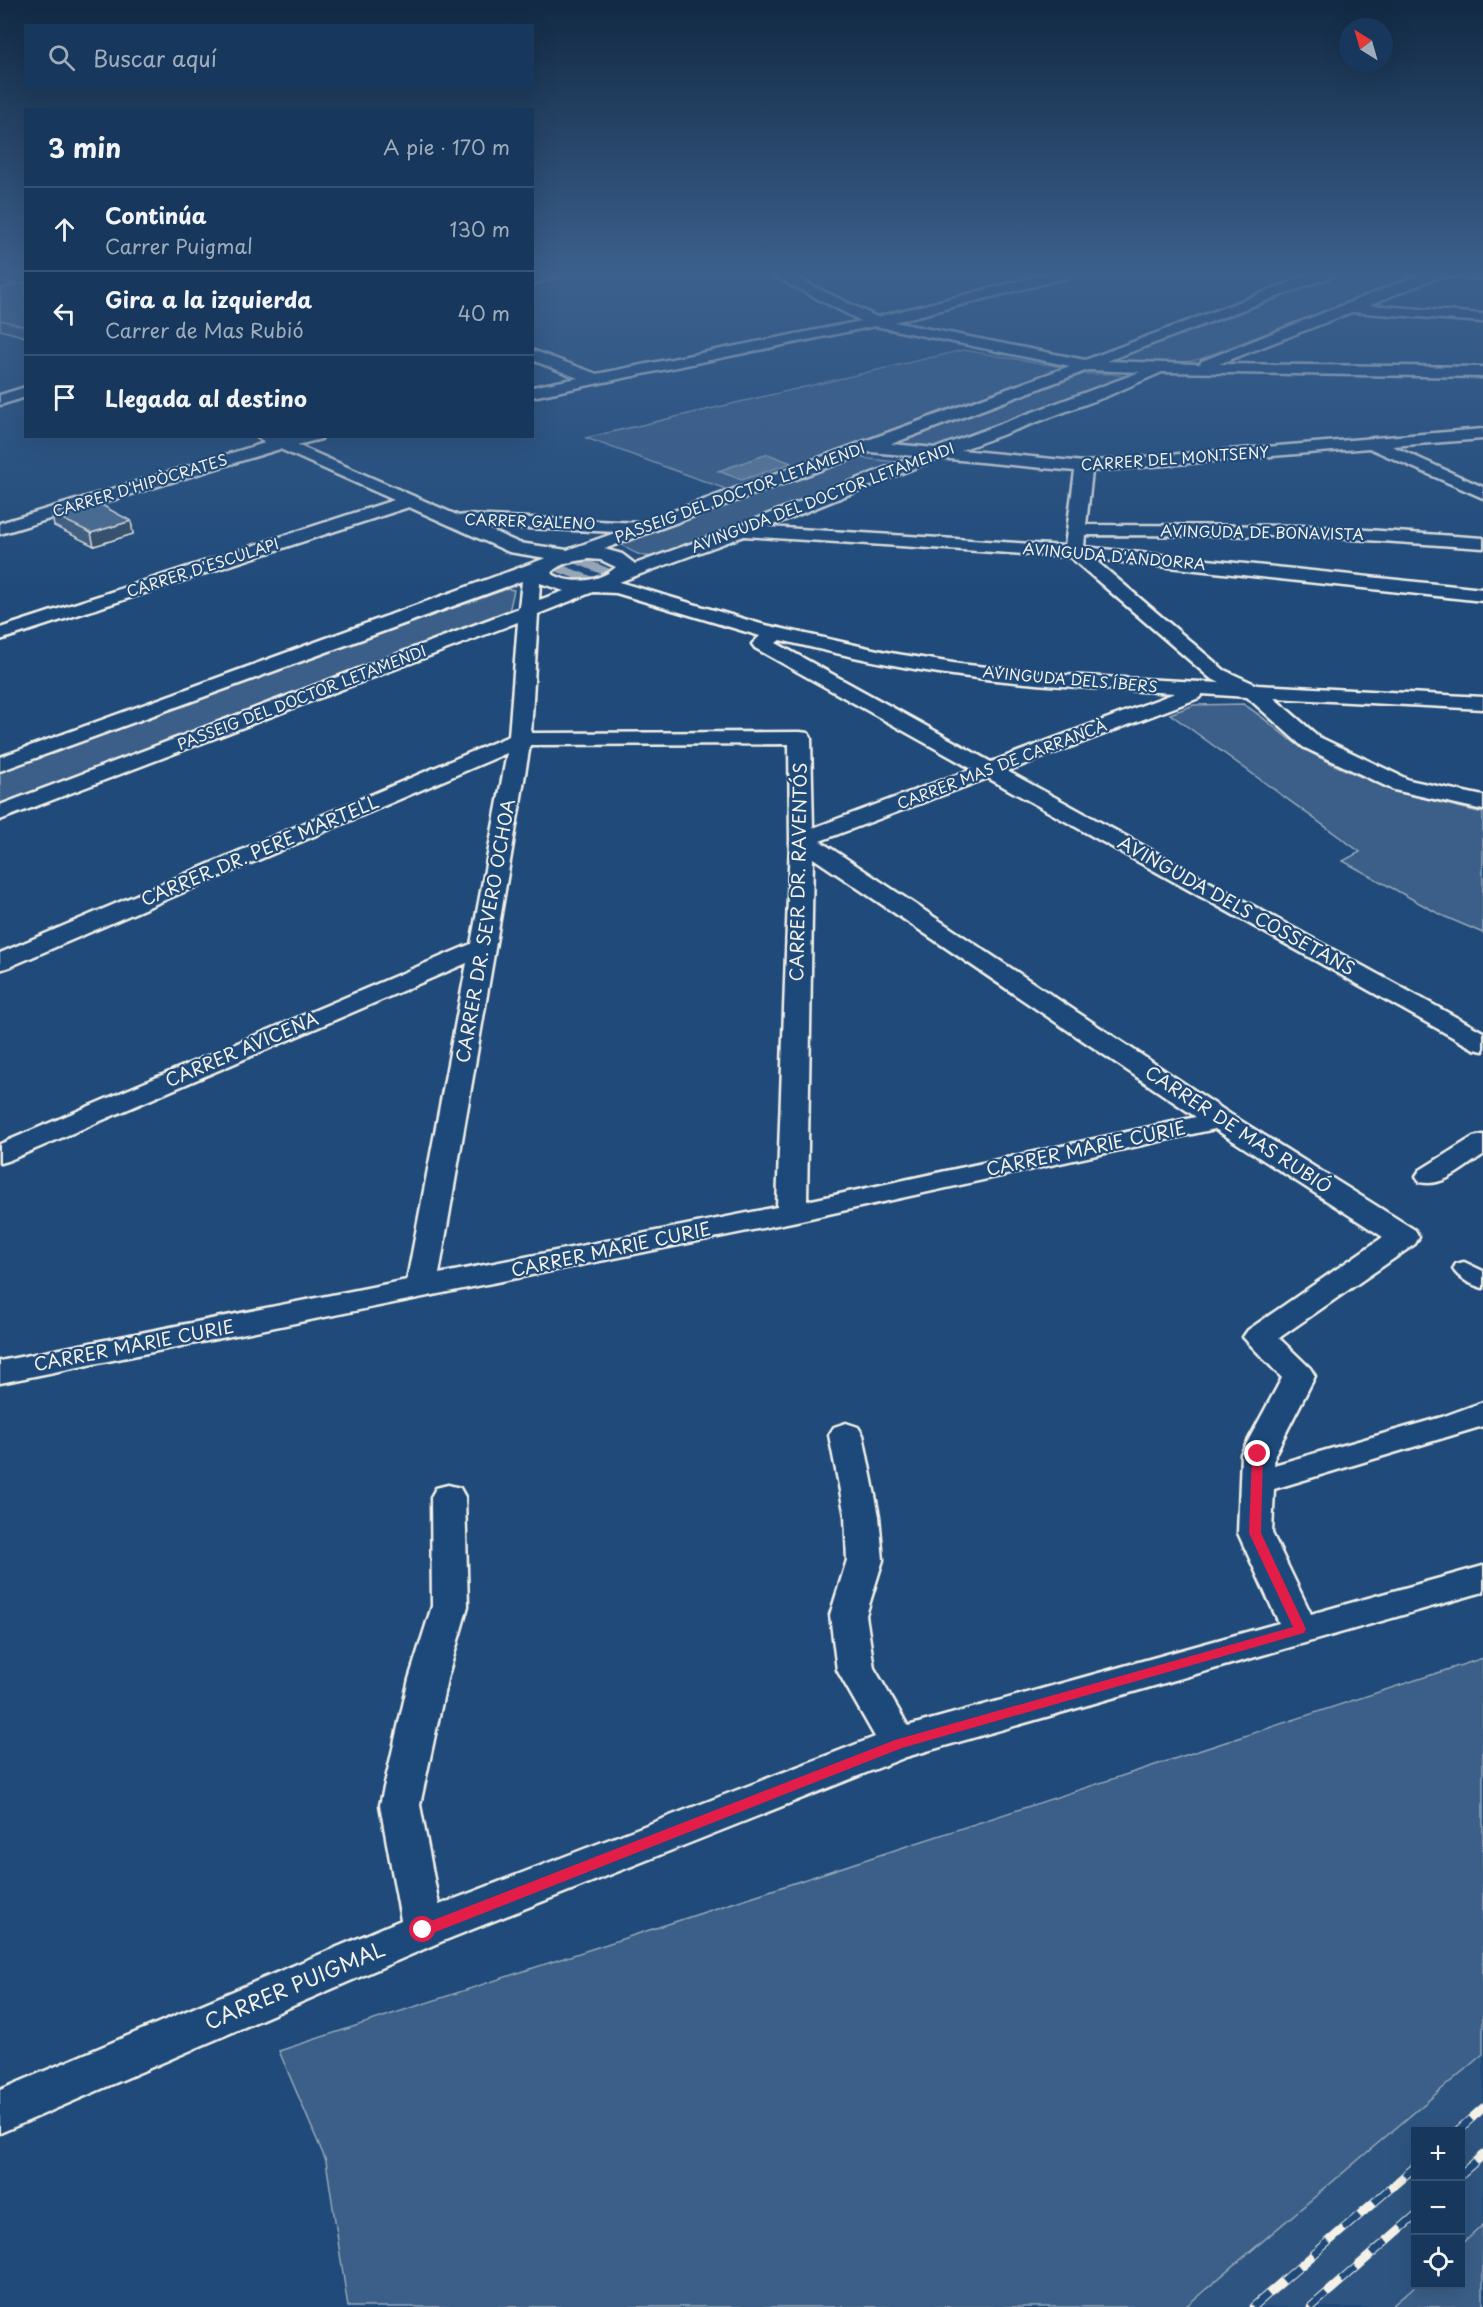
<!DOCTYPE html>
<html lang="es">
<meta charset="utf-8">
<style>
:root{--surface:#17385c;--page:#244365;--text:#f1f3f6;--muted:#9eacbb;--line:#365272}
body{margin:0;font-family:"Playpen Sans",sans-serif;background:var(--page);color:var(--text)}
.controls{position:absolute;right:18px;bottom:18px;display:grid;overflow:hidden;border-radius:0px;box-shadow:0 6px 24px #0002}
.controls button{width:54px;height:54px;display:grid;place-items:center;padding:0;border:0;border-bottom:2px solid var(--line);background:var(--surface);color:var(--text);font:30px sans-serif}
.compass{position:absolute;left:1339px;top:18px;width:54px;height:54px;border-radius:50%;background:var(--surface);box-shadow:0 6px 24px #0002;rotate:323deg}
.stop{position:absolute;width:18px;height:18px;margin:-14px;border:4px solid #e11d48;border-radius:50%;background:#fff}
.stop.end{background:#e11d48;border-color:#fff;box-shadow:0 2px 6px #0008}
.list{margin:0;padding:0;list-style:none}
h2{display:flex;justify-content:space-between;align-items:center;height:78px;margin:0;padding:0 24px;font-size:26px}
h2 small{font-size:20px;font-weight:400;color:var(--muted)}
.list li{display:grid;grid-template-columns:39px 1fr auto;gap:18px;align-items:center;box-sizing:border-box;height:84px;padding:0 24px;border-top:2px solid var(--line)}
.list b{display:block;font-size:22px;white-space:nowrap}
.list p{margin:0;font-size:20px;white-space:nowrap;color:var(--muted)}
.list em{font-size:20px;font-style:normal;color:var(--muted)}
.icon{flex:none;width:33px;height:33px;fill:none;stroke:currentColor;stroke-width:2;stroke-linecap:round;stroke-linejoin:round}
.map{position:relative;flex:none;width:1483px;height:2307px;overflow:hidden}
.search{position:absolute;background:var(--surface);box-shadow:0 6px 24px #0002;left:24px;top:24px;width:510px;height:66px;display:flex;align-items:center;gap:15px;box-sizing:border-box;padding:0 21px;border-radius:0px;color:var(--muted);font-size:22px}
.panel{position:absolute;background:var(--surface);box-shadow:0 6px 24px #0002;left:24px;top:108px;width:510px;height:330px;border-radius:0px}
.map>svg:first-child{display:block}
.built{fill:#2d5581}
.green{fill:#3a5f88;stroke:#97a8b8;stroke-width:1.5}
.water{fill:#627e9d;stroke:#9cacbb;stroke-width:1.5}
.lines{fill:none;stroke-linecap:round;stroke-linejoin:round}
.stream{stroke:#9cacbb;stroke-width:8}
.pedestrian-casing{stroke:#f4f1e8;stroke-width:5}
.minor-casing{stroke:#f4f1e8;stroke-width:5}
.pedestrian{fill:#1f4a7a;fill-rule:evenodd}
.minor{fill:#1f4a7a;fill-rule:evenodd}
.rail-casing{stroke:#f4f1e8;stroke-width:9}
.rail{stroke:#1f4a7a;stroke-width:7;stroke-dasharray:20;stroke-linecap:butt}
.wall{fill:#425f7e;stroke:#f4f1e8;stroke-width:1.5}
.shaded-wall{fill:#364d66;stroke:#f4f1e8;stroke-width:1.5}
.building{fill:#4d6e92;stroke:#f4f1e8;stroke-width:1.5}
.route{fill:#e11d48}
.labels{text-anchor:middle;stroke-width:4.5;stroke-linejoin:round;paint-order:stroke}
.far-street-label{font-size:15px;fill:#f4f1e8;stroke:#1f4a7a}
.street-label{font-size:18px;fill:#f4f1e8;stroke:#1f4a7a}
.near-street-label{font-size:21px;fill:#f4f1e8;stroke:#1f4a7a}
</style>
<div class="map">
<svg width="1483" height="2307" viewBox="0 0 1483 2307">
<rect width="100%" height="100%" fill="#1f4a7a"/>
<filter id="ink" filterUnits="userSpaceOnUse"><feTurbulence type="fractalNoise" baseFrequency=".0167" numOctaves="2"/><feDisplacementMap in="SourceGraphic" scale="12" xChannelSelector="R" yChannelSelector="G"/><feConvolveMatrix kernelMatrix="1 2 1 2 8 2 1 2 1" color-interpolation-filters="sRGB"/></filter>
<g filter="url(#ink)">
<!-- built -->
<path class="built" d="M1483,2054V2225L1461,2245L1460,2132H1416V2285L1391,2307H1185Z"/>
<!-- green -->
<g class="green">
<path d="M1342,272H1401L1416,275L1200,359C1171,366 1145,364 1115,360L1119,355Z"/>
<path d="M963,350L1068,368L731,491L586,438Z"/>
<path d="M1084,374H1112L1130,377L932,451L900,445L899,443Z"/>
<path d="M852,457L906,463L683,546C658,557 648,563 623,546L622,543Z"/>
<path d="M507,589L514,590L509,612L0,805V770Z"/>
<path d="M1243,704C1262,715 1279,733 1298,745C1354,780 1419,799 1483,813V933L1441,915L1343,861L1360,852L1170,714L1194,705Z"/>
<path d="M1483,1658V2054L1185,2307H348L326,2161L279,2051Z"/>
<path d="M1483,2225V2307H1391L1416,2285L1460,2284L1461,2245Z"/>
</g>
<!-- water -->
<path class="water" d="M768,454L791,463L742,480L718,471Z"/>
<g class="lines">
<!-- stream -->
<g class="stream">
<path d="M575,559L612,574"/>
<path d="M556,567L593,581"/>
</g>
<defs>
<path id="pedestrian" d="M1464,1262L1483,1271V1288C1472,1285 1459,1279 1453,1269L1456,1264Z"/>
<g id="minor">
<path d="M542,272H564L562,275L532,284V275Z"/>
<path d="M766,272H784L877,317L1055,272H1079L1077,275L894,322L1085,360L1317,272H1337L1335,275L1107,361L1194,364H1200L1202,361L1427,272H1483V278L1441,276L1369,305L1483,314V322L1352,312L1219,364L1483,367V377L1162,372L1105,397L961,450L1084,462L1483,429V439L1392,446L1483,487V498L1369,448L1092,471L1086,525L1309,526L1483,538V548L1309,536L1085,535L1084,547L1483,589V601L1094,559L1224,670L1257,685L1483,697V709L1274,698L1319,737L1409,780L1483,796V810L1394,790L1303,747L1247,697L1202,694L1199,698L1007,771L1483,1032V1051L1474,1049L988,778L820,841L1230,1114L1415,1230L1419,1237L1415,1244L1279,1338L1310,1368L1315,1376L1275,1454L1274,1465L1442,1417L1483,1402V1426L1274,1489L1272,1533L1311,1614L1483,1566V1592L906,1757L438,1943L0,2133V2090L401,1920L380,1805L409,1679L432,1606L431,1497L436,1488L448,1485L460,1488L465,1497L468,1606L447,1679L420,1805L439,1905L875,1737L837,1670L830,1615L847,1560L845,1516L829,1435L834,1427L846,1423L858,1427L863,1435L879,1516L883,1560L866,1615L874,1668L908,1726L1279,1623L1238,1533L1241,1454L1282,1378L1243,1337L1248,1330L1383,1237L1215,1129L792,1222L0,1383V1361L407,1280L467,963L10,1160L0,1163V1144L471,944L507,753L9,967L0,970V953L509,736L518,622L0,820V805L519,608L522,581L0,771V757L546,558L509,552L409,507L0,640V628L394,500L280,449L0,534V523L265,443L256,436H323L321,439L297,445L459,516L465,515L641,523L1070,366L875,326L532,397V387L578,378L532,360V350L597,374L861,321ZM1088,370L1140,372L936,448L891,444ZM870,452L915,456L731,529L635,564L622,554L604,549ZM939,458L1075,471L1065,546L768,527ZM481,526L618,532L567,550L519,543ZM744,536L1070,557L1210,678L1220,683L1064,675L959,664L891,653L761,624L619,582ZM589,559L601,560L616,567C600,582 569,586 551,573C560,562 576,561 589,559ZM540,583L564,591L539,600ZM593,592L616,593L760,636L752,644L755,648L972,769L813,828L811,738L808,733L800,732L531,733L538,614ZM780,640C839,654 899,668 960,676C1032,685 1103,689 1175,693L991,762L776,643ZM789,744L790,840L777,1207L439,1274L530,745ZM813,858L1196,1117L807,1201Z"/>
<path d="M26,387V397L0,405V395Z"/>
<path d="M1483,1135V1155C1464,1167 1443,1188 1420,1182L1416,1176L1420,1170L1473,1137Z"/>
</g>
</defs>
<!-- pedestrian casing -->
<use href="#pedestrian" class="pedestrian-casing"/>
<!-- minor casing -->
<use href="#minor" class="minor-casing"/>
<!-- pedestrian -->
<use href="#pedestrian" class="pedestrian"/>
<!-- minor -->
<use href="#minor" class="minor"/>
<defs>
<g id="rail">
<path d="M1456,2132L1483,2108"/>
<path d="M1460,2175L1483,2155"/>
<path d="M1253,2307L1416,2166"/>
<path d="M1311,2307L1416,2215"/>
</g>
</defs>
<!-- rail casing -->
<use href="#rail" class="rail-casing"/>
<!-- rail -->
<use href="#rail" class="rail"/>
</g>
<!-- wall -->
<g class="wall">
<path d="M0,272H26V337L0,330V289L17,284L0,280Z"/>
<path d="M52,514L131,521L133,534L94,546L54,526Z"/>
</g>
<!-- shaded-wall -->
<path class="shaded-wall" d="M131,521L133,534L94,546L91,533Z"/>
<!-- building -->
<g class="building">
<path d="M9,272H26V276Z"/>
<path d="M26,282V327L0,320V289Z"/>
<path d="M94,501L131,521L91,533L52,514Z"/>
</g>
</g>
<!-- sky -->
<linearGradient id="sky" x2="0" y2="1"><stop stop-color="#112943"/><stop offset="0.46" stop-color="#3c608d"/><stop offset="1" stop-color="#3c608d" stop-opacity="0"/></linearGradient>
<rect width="1483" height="595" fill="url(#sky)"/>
<!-- route -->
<path class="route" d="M1258,1450L1263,1454L1261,1533L1306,1629L1304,1633L902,1748L428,1935L423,1937L418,1935L416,1930L418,1926L895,1740L1293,1627L1249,1533L1252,1454Z"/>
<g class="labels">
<!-- far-street labels -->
<g class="far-street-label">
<text transform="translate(1175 459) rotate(-4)" y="5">CARRER DEL MONTSENY</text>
<text transform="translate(140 486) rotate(-17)" y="5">CARRER D'HIPÒCRATES</text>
<text transform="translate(740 493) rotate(-20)" y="5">PASSEIG DEL DOCTOR LETAMENDI</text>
<text transform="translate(823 498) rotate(-21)" y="5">AVINGUDA DEL DOCTOR LETAMENDI</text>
<text transform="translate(530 522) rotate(2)" y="5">CARRER GALENO</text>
<text transform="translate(1262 533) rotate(1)" y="5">AVINGUDA DE BONAVISTA</text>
<text transform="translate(1114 557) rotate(5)" y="5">AVINGUDA D'ANDORRA</text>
<text transform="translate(203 568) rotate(-18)" y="5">CARRER D'ESCULAPI</text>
<text transform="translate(1070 680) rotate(5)" y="5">AVINGUDA DELS ÍBERS</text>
<text transform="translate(302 698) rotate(-21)" y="5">PASSEIG DEL DOCTOR LETAMENDI</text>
<text transform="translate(1002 765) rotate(-21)" y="5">CARRER MAS DE CARRANCÀ</text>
</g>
<!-- street labels -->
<g class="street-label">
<text transform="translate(260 851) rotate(-23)" y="6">CARRER DR. PERE MARTELL</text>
<text transform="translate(799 872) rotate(-89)" y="6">CARRER DR. RAVENTÓS</text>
<text transform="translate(1236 906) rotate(29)" y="6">AVINGUDA DELS COSSETANS</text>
<text transform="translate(486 931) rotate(-80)" y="6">CARRER DR. SEVERO OCHOA</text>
<text transform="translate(242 1050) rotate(-23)" y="6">CARRER AVICENA</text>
<text transform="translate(1238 1130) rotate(33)" y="6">CARRER DE MAS RUBIÓ</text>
<text transform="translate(1086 1149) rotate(-12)" y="6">CARRER MARIE CURIE</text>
<text transform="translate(611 1250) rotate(-12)" y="6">CARRER MARIE CURIE</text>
<text transform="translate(134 1346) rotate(-11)" y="6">CARRER MARIE CURIE</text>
</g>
<!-- near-street labels -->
<g class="near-street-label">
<text transform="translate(295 1986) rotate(-23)" y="7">CARRER PUIGMAL</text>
</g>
</g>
</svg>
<div class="controls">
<button>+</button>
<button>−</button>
<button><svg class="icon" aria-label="locate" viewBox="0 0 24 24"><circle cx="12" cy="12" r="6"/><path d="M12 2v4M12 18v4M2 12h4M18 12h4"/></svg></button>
</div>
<svg class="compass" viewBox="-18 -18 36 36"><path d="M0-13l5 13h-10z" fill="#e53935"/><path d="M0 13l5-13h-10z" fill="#9eacbb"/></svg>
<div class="stop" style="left:423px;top:1930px"></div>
<div class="stop end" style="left:1258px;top:1454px"></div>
<div class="search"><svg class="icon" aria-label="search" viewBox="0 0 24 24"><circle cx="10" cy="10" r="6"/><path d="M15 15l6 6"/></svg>Buscar aquí</div>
<section class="panel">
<h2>3 min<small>A pie · 170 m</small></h2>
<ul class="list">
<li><svg class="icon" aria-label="ahead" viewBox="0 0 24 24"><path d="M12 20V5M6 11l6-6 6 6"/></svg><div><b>Continúa</b><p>Carrer Puigmal</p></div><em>130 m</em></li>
<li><svg class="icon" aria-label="left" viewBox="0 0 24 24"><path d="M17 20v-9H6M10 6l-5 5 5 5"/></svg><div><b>Gira a la izquierda</b><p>Carrer de Mas Rubió</p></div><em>40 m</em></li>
<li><svg class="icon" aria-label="arrive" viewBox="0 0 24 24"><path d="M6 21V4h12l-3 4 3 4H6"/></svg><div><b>Llegada al destino</b></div></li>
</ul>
</section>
</div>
